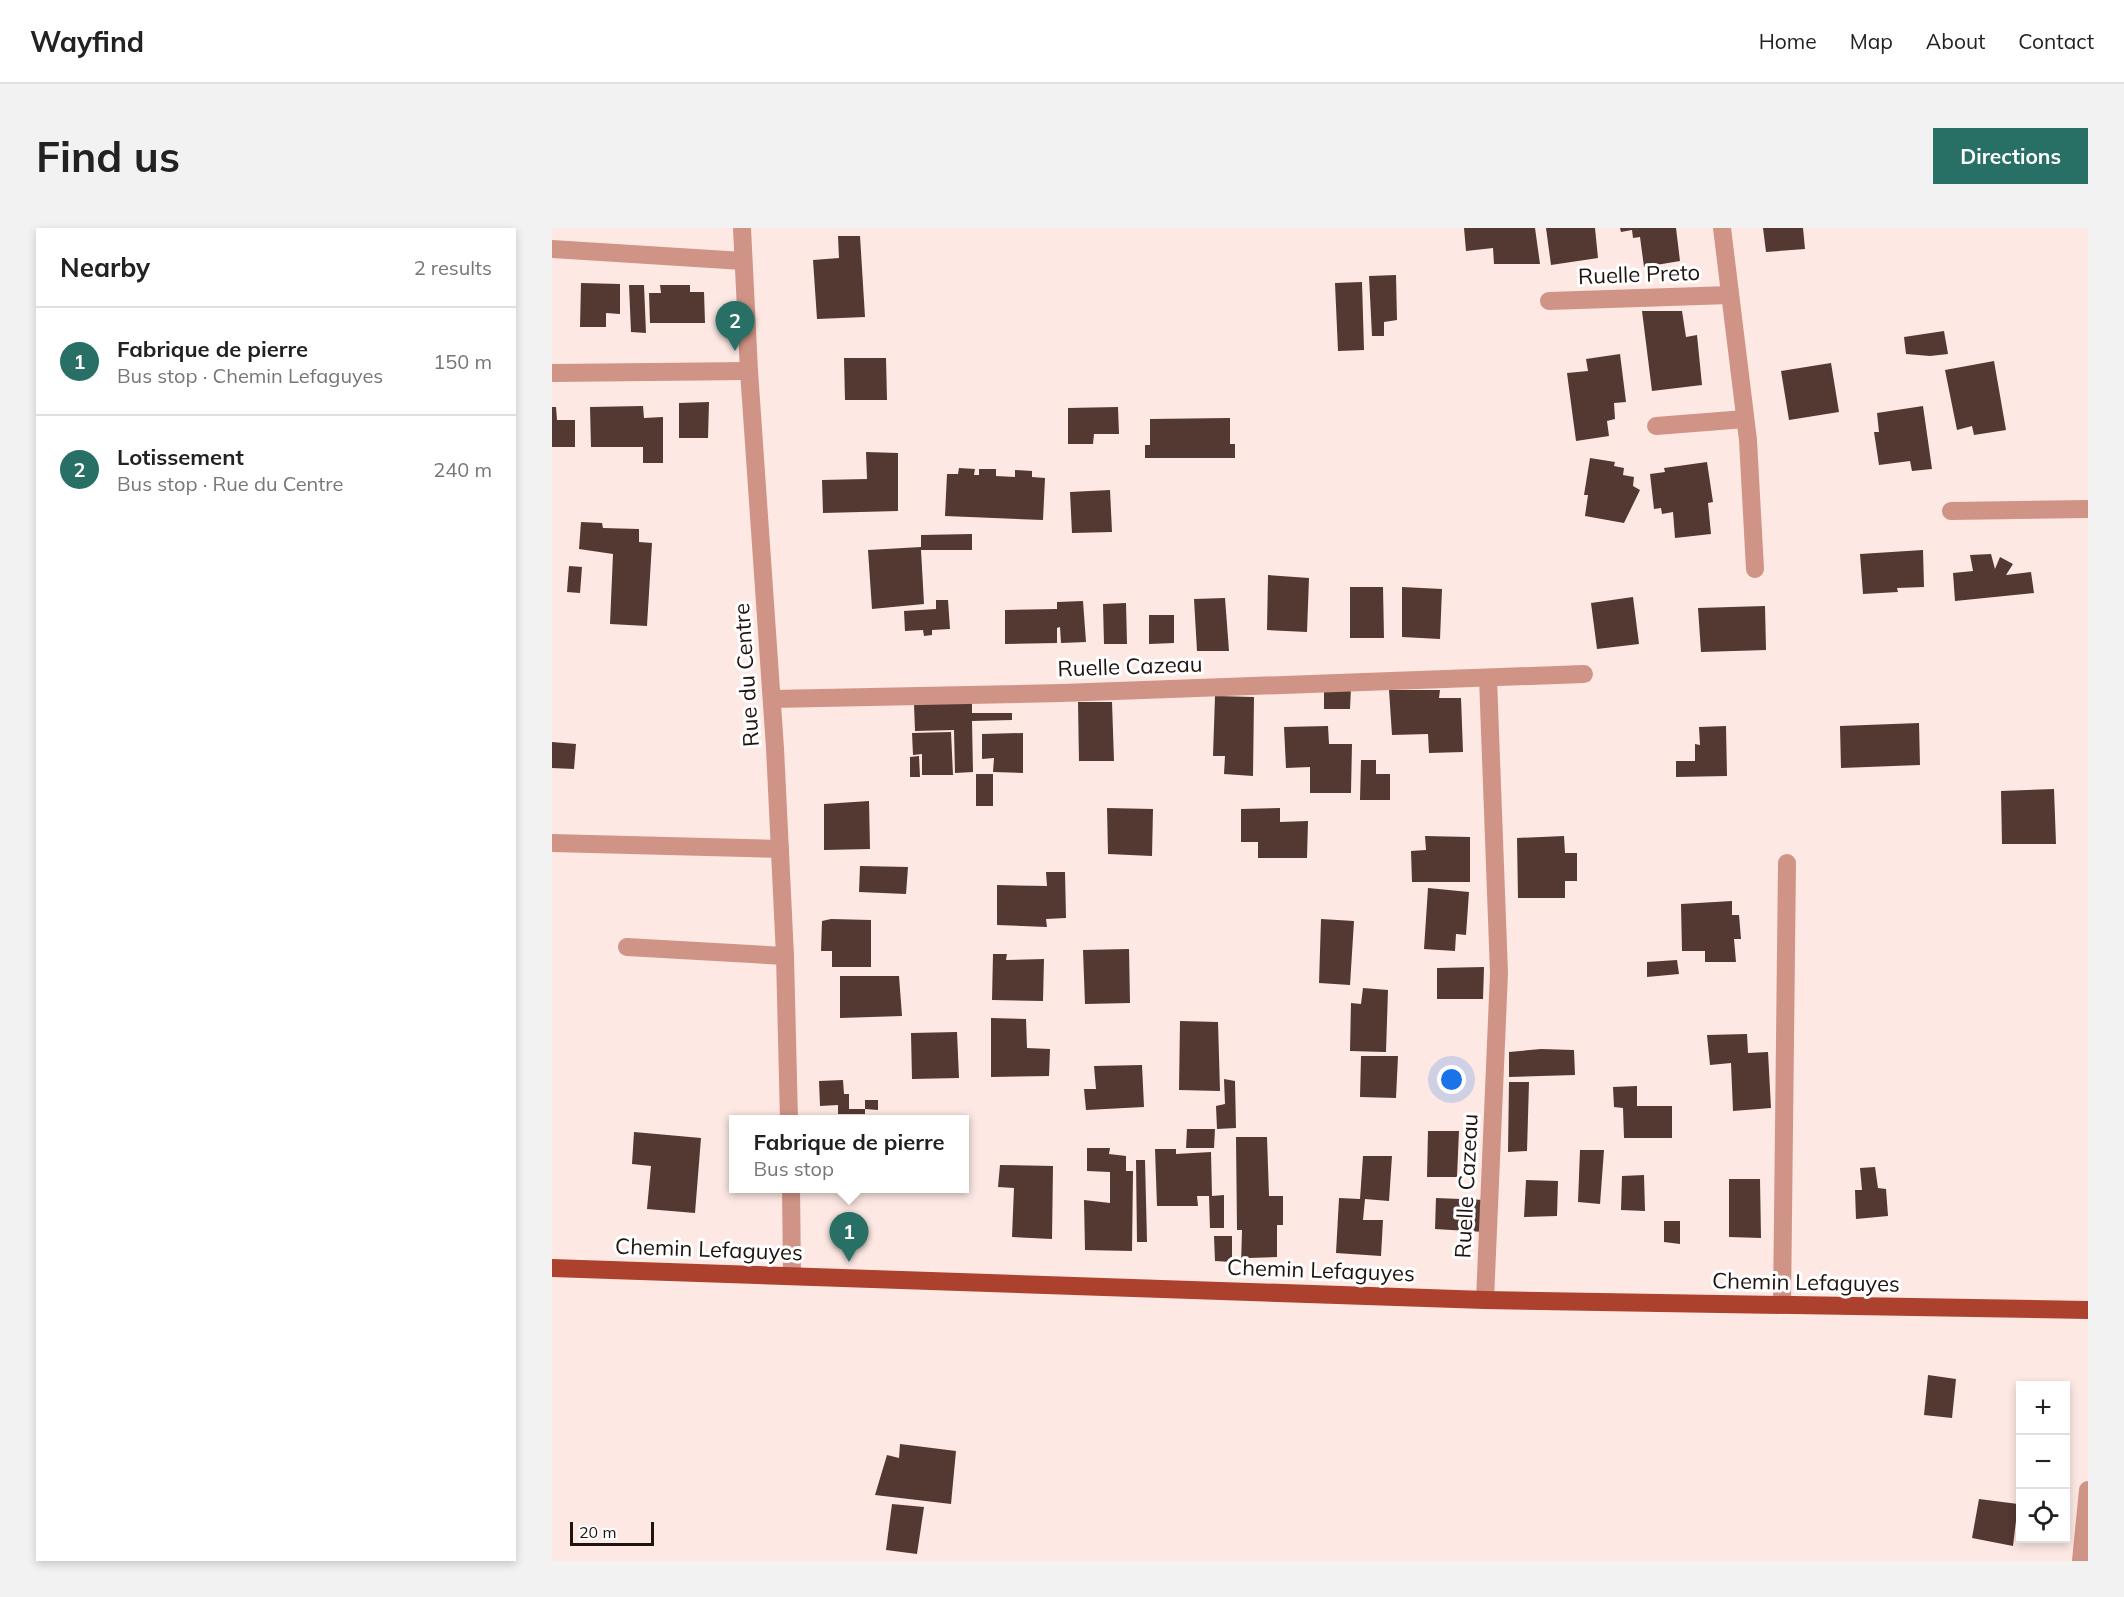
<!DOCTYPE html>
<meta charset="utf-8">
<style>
:root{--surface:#fff;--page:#f2f2f2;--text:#222;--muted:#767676;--line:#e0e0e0;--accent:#286f66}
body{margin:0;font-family:Mulish,sans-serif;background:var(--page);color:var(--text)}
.controls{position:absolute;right:18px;bottom:18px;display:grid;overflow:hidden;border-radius:0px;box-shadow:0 3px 9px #0003}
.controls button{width:54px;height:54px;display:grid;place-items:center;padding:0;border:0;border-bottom:2px solid var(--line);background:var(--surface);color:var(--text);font:30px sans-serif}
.scale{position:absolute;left:18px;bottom:15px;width:84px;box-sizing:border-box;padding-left:6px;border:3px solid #201411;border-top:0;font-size:16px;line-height:21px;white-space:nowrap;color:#201411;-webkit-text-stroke:4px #fff;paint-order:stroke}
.you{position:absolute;left:900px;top:852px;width:21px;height:21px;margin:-15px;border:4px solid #fff;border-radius:50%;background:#1a73e8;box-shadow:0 0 0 9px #1a73e833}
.badge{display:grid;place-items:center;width:39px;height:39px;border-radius:50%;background:var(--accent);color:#fff;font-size:20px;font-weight:700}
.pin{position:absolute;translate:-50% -50px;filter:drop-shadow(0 2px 3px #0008)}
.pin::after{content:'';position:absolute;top:32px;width:21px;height:18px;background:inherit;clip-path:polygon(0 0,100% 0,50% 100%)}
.popup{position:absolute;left:177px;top:887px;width:240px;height:78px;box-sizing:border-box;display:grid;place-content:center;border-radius:0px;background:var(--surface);filter:drop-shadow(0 2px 4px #0005);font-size:20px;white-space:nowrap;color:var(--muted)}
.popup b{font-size:22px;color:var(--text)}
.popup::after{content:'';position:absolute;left:50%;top:100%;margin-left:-12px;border:12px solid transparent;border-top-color:var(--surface)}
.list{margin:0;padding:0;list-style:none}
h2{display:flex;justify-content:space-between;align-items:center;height:78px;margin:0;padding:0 24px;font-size:26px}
h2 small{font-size:20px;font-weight:400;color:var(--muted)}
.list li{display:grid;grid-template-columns:39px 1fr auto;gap:18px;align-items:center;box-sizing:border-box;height:108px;padding:0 24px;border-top:2px solid var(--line)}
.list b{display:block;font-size:22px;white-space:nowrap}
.list p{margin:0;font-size:20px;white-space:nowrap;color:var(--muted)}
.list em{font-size:20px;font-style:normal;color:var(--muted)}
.icon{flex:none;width:33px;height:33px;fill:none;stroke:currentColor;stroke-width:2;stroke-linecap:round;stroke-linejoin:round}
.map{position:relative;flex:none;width:1536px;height:1333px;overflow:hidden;border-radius:0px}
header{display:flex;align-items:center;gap:36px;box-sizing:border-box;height:84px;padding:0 30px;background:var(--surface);border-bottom:2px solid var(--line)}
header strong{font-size:28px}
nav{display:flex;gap:33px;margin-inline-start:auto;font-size:21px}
.intro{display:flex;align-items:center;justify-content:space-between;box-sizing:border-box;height:144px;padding:0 36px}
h1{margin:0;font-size:42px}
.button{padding:15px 27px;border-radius:0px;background:var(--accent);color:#fff;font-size:21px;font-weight:700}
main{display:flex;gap:36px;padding:0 36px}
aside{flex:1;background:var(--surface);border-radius:0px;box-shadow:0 3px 9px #0003}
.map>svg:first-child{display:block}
.building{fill:#543832}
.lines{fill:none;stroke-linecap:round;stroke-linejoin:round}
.minor{stroke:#d09486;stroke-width:18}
.major{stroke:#ac422d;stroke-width:18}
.labels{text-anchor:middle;stroke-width:6;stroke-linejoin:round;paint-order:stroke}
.street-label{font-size:22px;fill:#201411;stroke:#fff}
</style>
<header>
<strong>Wayfind</strong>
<nav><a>Home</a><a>Map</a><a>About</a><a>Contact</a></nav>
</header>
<div class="intro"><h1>Find us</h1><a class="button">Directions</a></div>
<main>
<aside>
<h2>Nearby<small>2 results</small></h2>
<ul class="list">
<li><span class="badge">1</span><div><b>Fabrique de pierre</b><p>Bus stop · Chemin Lefaguyes</p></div><em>150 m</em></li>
<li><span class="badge">2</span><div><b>Lotissement</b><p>Bus stop · Rue du Centre</p></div><em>240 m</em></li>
</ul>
</aside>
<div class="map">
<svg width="1536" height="1333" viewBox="0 0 1536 1333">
<rect width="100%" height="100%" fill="#fde8e3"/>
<!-- building -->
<g class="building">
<path d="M912,0H983L988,36H942L941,20L914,23Z"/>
<path d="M994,0H1043L1046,30L999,37Z"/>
<path d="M1068,0H1124L1128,33L1092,39L1088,9L1081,10L1080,2L1069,4Z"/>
<path d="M1211,0H1251L1253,21L1214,24Z"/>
<path d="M286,8H308L313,89L265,91L261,32L287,30Z"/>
<path d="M844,47L845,92L832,94V108H820L817,48Z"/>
<path d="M810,54L812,122L786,123L783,55Z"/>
<path d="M29,55L68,56V86L54,85V99H28Z"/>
<path d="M77,57H92L94,105L79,104Z"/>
<path d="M108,57H138V64H152L153,95H98L97,65H109Z"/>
<path d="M1090,83H1130L1134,109L1145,107L1150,157L1100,163Z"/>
<path d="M1392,103L1396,126L1378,128L1354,126L1352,109Z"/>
<path d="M1068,126L1074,174L1062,175L1063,191L1055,193L1057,208L1024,213L1015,145L1036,143L1034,131Z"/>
<path d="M292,130H334L335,172H293Z"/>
<path d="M1442,133L1454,202L1422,207L1420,198L1405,202L1393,142Z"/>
<path d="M1279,135L1287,184L1237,192L1229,143Z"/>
<path d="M157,174L156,210H127V175Z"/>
<path d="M91,178L92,190L111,189V235H91V219H39L38,179Z"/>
<path d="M1371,178L1380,241L1360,243L1358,233L1327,237L1322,204H1327L1325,185Z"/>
<path d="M0,179H4L5,192H23V219H0Z"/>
<path d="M566,179L567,206H542L541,216H516V180Z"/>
<path d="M678,190V216H683V230H593V217H598V191Z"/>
<path d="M314,224L346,225V283L271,285L270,252L315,251Z"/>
<path d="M1038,230L1063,234L1062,238L1072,240L1071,247L1082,249L1081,258L1088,262L1072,295L1033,288L1036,267H1032Z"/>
<path d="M1155,234L1161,274L1156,275L1159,306L1123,310L1121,284L1110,286L1109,280L1102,281L1098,246L1113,244L1112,240Z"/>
<path d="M407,240L423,241L422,247H427V241H444V248L463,249V242L480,243V249L493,250L491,292L393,288L395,246H406Z"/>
<path d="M558,262L560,304L520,305L518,264Z"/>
<path d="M29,294L50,295L51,300L87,301V314L100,315L95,398L58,396L61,326L27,321Z"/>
<path d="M420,306V322H369L372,376L320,381L316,322L369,319V307Z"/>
<path d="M1371,322L1372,359L1345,360L1346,364L1311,366L1308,326Z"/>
<path d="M1439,326L1443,341L1448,329L1461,336L1454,347L1479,344L1482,365L1403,373L1401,345L1421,343L1418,327Z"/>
<path d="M17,338L30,339L28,365L15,364Z"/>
<path d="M716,347L757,350L755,404L715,402Z"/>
<path d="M798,359H831L832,410H798Z"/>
<path d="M850,359L890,361L888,411L850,409Z"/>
<path d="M1081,369L1087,416L1045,421L1039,375Z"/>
<path d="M673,370L677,423H645L642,371Z"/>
<path d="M384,372H396L398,401L380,402V407L372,408L371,402L353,403L352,383L384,381Z"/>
<path d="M531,373L534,414L509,415L508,399L505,400V415L453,416V382L505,381V374Z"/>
<path d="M574,375L575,416H552L551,376Z"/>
<path d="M1213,378L1214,422L1149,424L1146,380Z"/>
<path d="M597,387H622V415L597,416Z"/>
<path d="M772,459H799L798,481H772Z"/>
<path d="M837,462H888L887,470H909L911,524L877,525L876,506L840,507Z"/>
<path d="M663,468L702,469L701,548L672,546L673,528H661Z"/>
<path d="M420,473V485H460V492L420,493L421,544L403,545L402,502L363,503L362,476Z"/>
<path d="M526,474H560L562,533H527Z"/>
<path d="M1367,495L1368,537L1289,540L1288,498Z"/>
<path d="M776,498L777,516H800L799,565H758V539L734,540L732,499Z"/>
<path d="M1174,498L1175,548L1124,549V533H1143V516L1148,517L1147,499Z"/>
<path d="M399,504L401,547H370V526L361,527L360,505Z"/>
<path d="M471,505V545L441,544L442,530L430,531V506Z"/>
<path d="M0,514L24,516L22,541L0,540Z"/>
<path d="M367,528L368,549H358V529Z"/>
<path d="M809,532H824V546H838V572H808Z"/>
<rect x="424" y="546" width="17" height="32"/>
<path d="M1502,561L1504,616H1450L1449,563Z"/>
<path d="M317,573L318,621L272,622V576Z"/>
<path d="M555,580L601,581L600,628L556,626Z"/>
<path d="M728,580V594L756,593L755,630H706V614H689V581Z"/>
<path d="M873,608L918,609V654H860L859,623L874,622Z"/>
<path d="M1012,608L1013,625H1025V653H1013V670H966L965,610Z"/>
<path d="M308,638L356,639L354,666L307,664Z"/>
<path d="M494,644H513L514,690L494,691L495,699L445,697V657L495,658Z"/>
<path d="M876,660L917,664L914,707L904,706L903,723L872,721Z"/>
<path d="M1180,673V687H1187L1189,711H1182L1184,734H1153V723H1130L1129,676Z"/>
<path d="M279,691L319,692V739H280V723H269L270,693Z"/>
<path d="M769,691L802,693L798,757L767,755Z"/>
<path d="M577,721L578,775L533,776L531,722Z"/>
<path d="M441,726H455L454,732L492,731L491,773L440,772Z"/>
<path d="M1125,732L1127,746L1095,749V734Z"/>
<path d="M932,739L931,771H885V740Z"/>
<path d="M288,748H347L350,788L288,790Z"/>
<path d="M811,760L836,762L834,824L798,823L799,775L809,776Z"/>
<path d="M439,790L474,791L475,820L498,821L497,848L439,849Z"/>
<path d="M628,793L666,794L668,863L627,862Z"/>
<path d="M405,804L407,850L360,851L359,805Z"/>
<path d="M1195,806L1196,825L1216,824L1219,880L1181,883L1179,835L1158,837L1155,807Z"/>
<path d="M989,821L1022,822L1023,847L957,849V824Z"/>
<path d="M809,828H846L844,870L808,869Z"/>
<path d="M590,837L592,879L534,882L532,861H544L542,838Z"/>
<path d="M672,851L683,853L684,900L665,901L664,878L673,876Z"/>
<path d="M291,852L292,866H297V881H313V886H286V877L268,878L267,853Z"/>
<path d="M957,854H977L975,923L956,924Z"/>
<path d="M1085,858V878H1120V910H1072L1071,880L1062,879L1061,859Z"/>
<path d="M313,872H326V882L313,881Z"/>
<path d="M635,901H663L662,920H634Z"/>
<path d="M876,903H907L905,949H875Z"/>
<path d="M82,904L149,910L143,985L95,981L99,938L80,936Z"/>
<path d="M684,909H715L717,968H731V997H725V1029L696,1030V1038H689L690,1002H685Z"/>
<path d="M535,920H558L557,926L574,928V943H581L580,1023L533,1022L532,972L558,975V944L535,943Z"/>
<path d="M603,921H624V926L659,924L660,968L672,967V1000H658L657,968H645L646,978H605Z"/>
<path d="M1028,922H1052L1048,976L1026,974Z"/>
<path d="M811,928H840L837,973L813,971L811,992H831L829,1028L784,1025L787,970L808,971Z"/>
<path d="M584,932H593L595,1014H585Z"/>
<path d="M448,937L501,938L500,1011L460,1009L462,960L446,959Z"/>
<path d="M1323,939L1326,960L1334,961L1336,988L1304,991L1303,962H1310L1308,940Z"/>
<path d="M1092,947L1093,983L1069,982L1070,948Z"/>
<path d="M1177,951H1208L1209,1010L1177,1009Z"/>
<path d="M974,952L1006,953L1005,988L972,989Z"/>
<path d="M884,970L933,972L932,1004L883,1001Z"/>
<path d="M1112,993H1128V1016L1112,1014Z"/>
<path d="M662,1008H680V1034L663,1033Z"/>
<path d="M1376,1147L1404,1151L1400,1190L1372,1187Z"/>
<path d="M348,1216L404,1223L399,1276L323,1267L335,1227L347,1230Z"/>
<path d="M1427,1271L1466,1276L1461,1318L1420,1310Z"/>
<path d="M340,1276L372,1279L365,1326L334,1322Z"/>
</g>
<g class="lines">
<!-- minor -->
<g class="minor">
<path d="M190,0L197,143L223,520L233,728L237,892"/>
<path d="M1170,0L1196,212L1203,341"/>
<path d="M0,21L191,33"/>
<path d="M997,73L1178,67"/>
<path d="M0,145L197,143"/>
<path d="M1104,198L1193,191"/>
<path d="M1399,283L1536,281"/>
<path d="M220,471L510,465L1032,446"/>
<path d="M0,615L228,621"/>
<path d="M75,719L233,728"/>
<path d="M239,960L240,1048"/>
<path d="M933,1072L947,745L936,450"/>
<path d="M1230,1077L1235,635"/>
<path d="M1529,1333L1536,1262"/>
</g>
<!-- major -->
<path class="major" d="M0,1040L933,1072L1536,1082"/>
</g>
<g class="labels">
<!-- street labels -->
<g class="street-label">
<text transform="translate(1087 46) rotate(-2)" y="8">Ruelle Preto</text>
<text transform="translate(578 438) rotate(-2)" y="8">Ruelle Cazeau</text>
<text transform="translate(194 447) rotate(-94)" y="8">Rue du Centre</text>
<text transform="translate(914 958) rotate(-87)" y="8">Ruelle Cazeau</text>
<text transform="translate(157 1021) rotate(2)" y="8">Chemin Lefaguyes</text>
<text transform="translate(769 1042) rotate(2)" y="8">Chemin Lefaguyes</text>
<text transform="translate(1254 1054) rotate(1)" y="8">Chemin Lefaguyes</text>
</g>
</g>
</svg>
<div class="controls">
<button>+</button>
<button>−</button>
<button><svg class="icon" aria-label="locate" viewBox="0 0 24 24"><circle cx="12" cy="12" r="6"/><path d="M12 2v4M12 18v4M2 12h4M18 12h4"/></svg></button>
</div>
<div class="scale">20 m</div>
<div class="you"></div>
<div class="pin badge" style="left:297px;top:1034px">1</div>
<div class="popup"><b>Fabrique de pierre</b>Bus stop</div>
<div class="pin badge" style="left:183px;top:123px">2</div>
</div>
</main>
